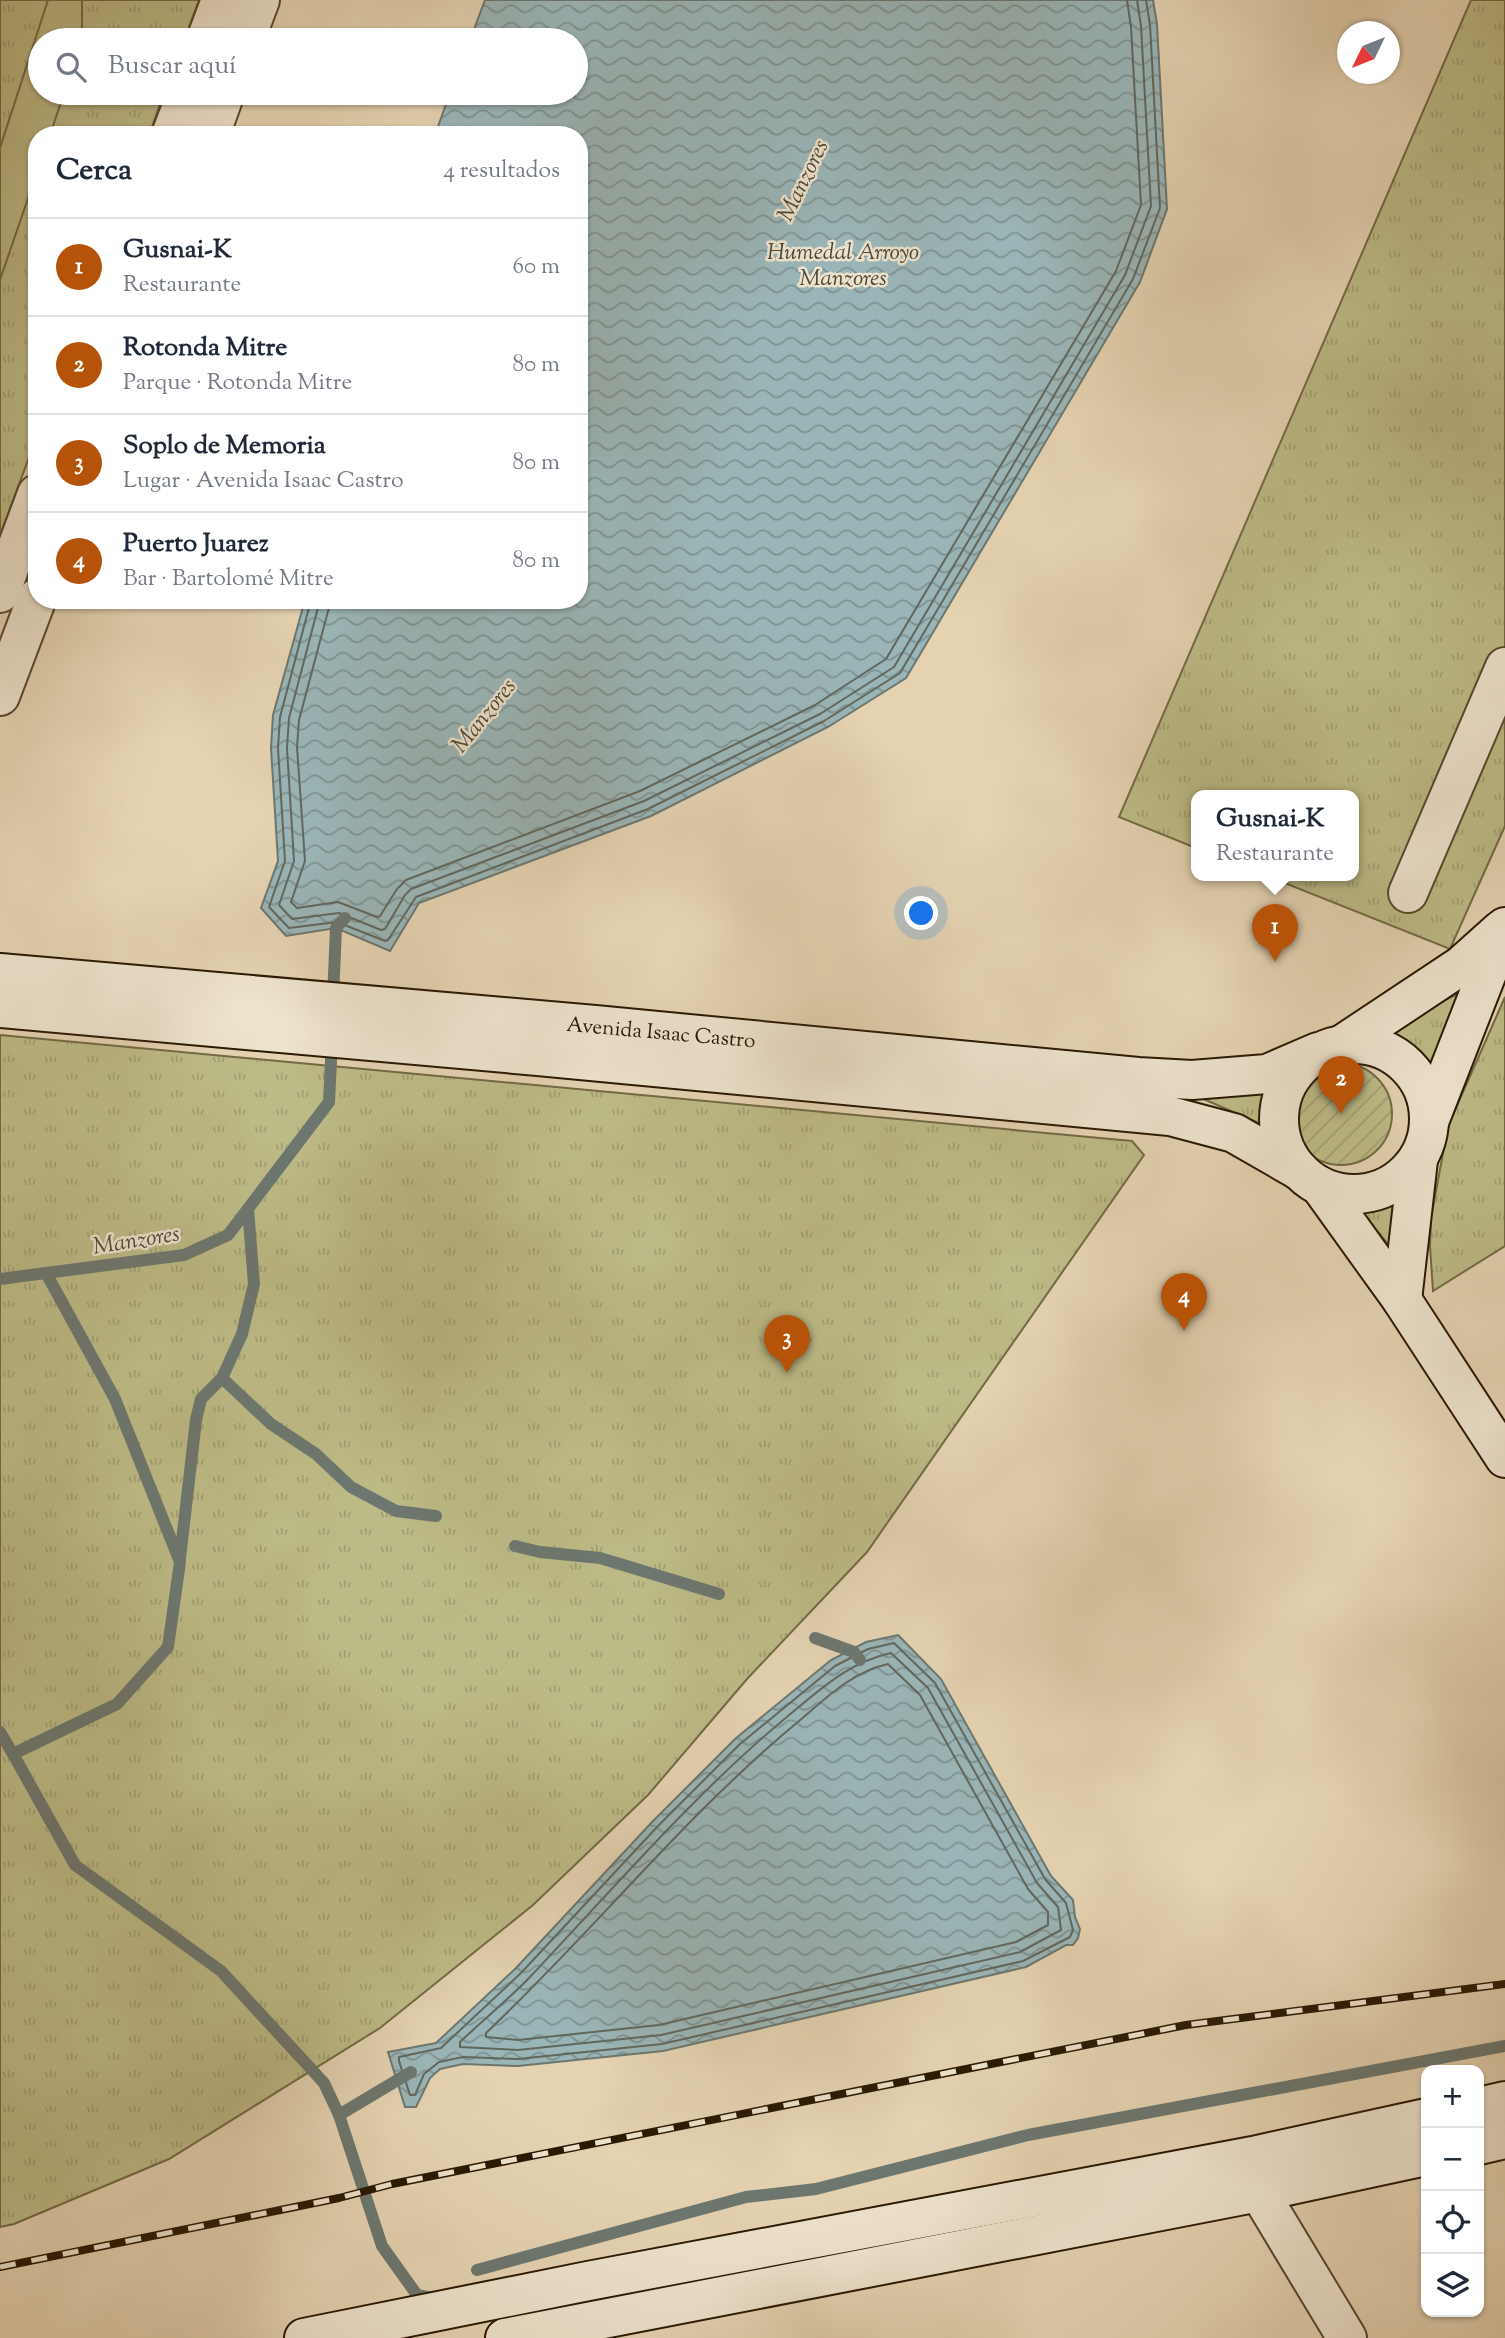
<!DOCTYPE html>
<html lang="es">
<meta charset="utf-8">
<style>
:root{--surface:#fff;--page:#f6f6f7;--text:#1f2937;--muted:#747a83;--line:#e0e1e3;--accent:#b45309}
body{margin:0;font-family:"Sorts Mill Goudy",serif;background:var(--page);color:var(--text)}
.controls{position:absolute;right:21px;bottom:21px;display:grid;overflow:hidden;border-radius:14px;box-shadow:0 2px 5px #0004}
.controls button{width:63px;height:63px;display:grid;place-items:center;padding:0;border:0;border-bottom:2px solid var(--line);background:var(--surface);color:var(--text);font:35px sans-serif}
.compass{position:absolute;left:1337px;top:21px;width:63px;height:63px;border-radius:50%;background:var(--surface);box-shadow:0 2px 5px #0004;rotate:227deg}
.you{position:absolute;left:922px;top:914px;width:24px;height:24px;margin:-18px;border:5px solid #fff;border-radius:50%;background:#1a73e8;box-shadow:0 0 0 10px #1a73e833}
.badge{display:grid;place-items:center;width:46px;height:46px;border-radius:50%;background:var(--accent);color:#fff;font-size:23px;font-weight:700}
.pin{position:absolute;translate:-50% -58px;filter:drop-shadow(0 2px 4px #0008)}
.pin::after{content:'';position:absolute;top:37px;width:24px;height:21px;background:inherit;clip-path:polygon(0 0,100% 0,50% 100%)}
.popup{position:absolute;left:1191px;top:790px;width:168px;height:91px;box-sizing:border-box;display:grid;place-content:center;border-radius:14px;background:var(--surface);filter:drop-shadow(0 2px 5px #0005);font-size:23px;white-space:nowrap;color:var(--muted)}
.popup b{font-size:26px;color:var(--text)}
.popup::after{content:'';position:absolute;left:50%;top:100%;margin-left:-14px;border:14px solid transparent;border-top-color:var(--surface)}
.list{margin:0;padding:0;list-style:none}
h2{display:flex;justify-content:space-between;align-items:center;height:91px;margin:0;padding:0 28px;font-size:30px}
h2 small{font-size:23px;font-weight:400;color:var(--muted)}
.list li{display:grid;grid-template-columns:46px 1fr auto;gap:21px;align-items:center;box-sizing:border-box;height:98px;padding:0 28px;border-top:2px solid var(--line)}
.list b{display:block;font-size:26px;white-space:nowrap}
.list p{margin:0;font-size:23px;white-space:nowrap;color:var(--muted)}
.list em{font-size:23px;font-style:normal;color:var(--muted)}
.icon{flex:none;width:38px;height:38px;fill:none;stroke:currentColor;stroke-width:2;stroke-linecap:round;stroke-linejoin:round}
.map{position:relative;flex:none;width:1505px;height:2338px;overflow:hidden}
.search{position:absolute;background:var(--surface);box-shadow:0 2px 5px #0004;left:28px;top:28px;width:560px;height:77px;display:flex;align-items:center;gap:18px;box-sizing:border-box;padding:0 24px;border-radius:38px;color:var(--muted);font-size:26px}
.panel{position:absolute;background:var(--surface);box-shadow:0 2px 5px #0004;left:28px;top:126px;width:560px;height:483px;border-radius:28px}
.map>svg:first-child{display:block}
.grass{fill:url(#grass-tufts);stroke:#736a44;stroke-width:2}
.garden{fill:url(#garden-furrows);stroke:#736a44;stroke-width:2}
.pitch{fill:#bcba86;stroke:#736a44;stroke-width:2}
.water{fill:url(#water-waves);stroke:#6d776f;stroke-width:2}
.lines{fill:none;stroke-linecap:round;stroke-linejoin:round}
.shore{stroke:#62675d;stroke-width:2}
.stream{stroke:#6d776f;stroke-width:12}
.street-casing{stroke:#58472e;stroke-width:42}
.secondary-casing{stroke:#2a1903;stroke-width:42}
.street{stroke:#ede2cc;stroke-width:38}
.secondary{stroke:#ede2cc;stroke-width:38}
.rail-casing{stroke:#2a1903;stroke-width:8}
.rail{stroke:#ede2cc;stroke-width:5;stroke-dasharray:16;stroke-linecap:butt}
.labels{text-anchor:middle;stroke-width:5;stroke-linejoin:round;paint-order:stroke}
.street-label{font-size:21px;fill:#2a1903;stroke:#ede2cc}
.water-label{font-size:23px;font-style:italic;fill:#4c4839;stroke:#ede2cc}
</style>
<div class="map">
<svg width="1505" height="2338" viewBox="0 0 1505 2338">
<defs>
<pattern id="grass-tufts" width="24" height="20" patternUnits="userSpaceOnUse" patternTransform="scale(1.75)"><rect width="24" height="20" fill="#bcba86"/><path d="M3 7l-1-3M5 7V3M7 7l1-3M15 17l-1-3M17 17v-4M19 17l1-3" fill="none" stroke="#a29f72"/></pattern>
<pattern id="garden-furrows" width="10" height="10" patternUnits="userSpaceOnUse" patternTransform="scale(1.75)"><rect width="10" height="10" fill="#bcba86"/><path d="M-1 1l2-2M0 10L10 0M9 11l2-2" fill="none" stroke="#a29f72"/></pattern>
<pattern id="water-waves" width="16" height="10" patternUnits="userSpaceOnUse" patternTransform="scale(1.75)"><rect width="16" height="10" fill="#9ab5b7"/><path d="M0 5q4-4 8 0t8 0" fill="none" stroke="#7e9293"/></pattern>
</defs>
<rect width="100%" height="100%" fill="#e4d2b1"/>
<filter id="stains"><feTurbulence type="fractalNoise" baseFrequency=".00286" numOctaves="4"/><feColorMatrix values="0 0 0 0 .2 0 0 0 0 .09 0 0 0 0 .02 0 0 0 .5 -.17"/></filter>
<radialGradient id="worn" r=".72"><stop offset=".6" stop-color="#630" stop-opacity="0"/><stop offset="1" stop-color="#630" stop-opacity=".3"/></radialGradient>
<!-- grass -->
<g class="grass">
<path d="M0,0H199L184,40H40V93H164L149,135H37V436L0,535Z"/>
<path d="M1471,0H1505V826L1450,949L1267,876H1354V796H1196V848L1119,817Z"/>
<path d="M1469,989L1428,1076L1413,1045L1380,1029Z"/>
<path d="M1505,997V1246L1433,1291L1430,1246L1431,1218L1448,1126Z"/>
<path d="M0,1035L1132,1141L1144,1155L867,1552L747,1679L648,1795L533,1905L380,2028L169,2159L14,2224L0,2227Z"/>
<path d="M1266,1090L1261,1124L1201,1098Z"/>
<path d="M1394,1199L1395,1253L1361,1211Z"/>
</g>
<!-- garden -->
<circle class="garden" cx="1341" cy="1114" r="51"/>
<!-- pitch -->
<path class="pitch" d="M48,0H82V39L40,40V93H64L50,135H37V172L0,280V148Z"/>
<!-- water -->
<g class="water">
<path d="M485,0H1153L1157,24L1167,209L1140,282L906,678L828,727L651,816L419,903L390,951L336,928L286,936L261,908L278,861L271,748L273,715L305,600H579V135H435L450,93H576V40H470Z"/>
<path d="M898,1635L941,1679L1051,1876L1073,1900L1075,1917L1080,1929L1078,1938L1073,1945H1066L1026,1967L663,2051L518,2066L463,2064L440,2069L430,2078L416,2107H405L388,2052L436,2043L516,1968L653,1821L735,1739L831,1660L866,1642Z"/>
</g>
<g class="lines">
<!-- shore -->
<g class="shore">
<path d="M311,600L280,717L278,748L285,861L269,907L289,928L337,922L385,941L388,940L416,897L648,809L824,721L900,673L1133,279L1160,208L1150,25L1146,0"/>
<path d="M320,600L289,718L287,748L294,861L279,905L292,919L339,913L381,930L385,929L405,895L411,889L644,801L820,714L894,667L1125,275L1151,206L1141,26L1137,0"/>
<path d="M331,600L299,720L297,747L305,861L291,902L297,908L338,902L377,917L380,916L397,889L406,880L640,791L815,705L886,659L1116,271L1141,205L1131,27L1127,0"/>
<path d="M894,1643L935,1683L1045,1879L1066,1903L1073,1930L1070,1937L1023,1961L662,2044L518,2059L463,2057L439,2062L424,2074L415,2095H410L399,2061V2057L441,2048L521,1973L658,1826L740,1744L835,1666L868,1649Z"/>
<path d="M891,1653L928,1688L1037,1883L1058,1907L1061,1930L1020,1952L661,2035L518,2050L460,2047V2042C483,2020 508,2000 530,1977C614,1888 694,1794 788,1716C821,1689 849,1662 891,1653Z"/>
<path d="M888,1664L920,1695L1028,1889L1048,1912V1925L1016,1942L659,2025L518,2040L486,2037V2033C593,1932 685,1815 799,1721C826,1698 852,1672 888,1664Z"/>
</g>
<!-- stream -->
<g class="stream">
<path d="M333,998L336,928L345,918"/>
<path d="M248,1209L254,1284L242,1334L222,1378L271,1424L316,1454L351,1487L396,1511L436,1516"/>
<path d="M46,1273L115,1399L180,1562L168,1647L117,1704L13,1754L75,1865L221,1971L324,2083L339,2115L382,2246L417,2295L432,2298"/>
<path d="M0,1279L184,1255L228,1235L329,1102L332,1040"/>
<path d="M515,1546L540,1552L600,1558L719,1594"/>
<path d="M180,1558L196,1420L201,1399L222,1378"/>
<path d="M815,1638L854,1652L860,1660"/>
<path d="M0,1732L13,1754"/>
<path d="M339,2115L411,2072"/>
<path d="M477,2270L746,2197L816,2189L1028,2135L1505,2046"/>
</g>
<defs>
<g id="street">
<path d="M206,40L221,0"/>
<path d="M245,40L260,0"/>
<path d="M171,135L187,93"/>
<path d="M210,135L225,93"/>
<path d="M0,593L37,494"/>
<path d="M0,696L37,598"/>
<path d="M1408,893L1505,667"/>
<path d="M1254,2162L1259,2192L1347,2338"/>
</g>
<g id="secondary">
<path d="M0,973L595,1025L1138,1077L1192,1080L1267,1074L1318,1052"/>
<path d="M0,1008L538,1056L1170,1116L1234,1133L1300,1171"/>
<circle cx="1354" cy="1119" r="75"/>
<path d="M1343,1044L1462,965L1501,930"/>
<path d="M1430,1119L1505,927"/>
<path d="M1320,1186L1402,1300L1505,1458"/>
<path d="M1402,1300L1418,1160"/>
<path d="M1479,2107L1505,2101"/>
<path d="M1479,2145L1505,2139"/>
<path d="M304,2338L588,2281L1253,2156L1426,2118"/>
<path d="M505,2338L1259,2192L1426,2156"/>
</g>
</defs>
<!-- street casing -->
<use href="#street" class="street-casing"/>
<!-- secondary casing -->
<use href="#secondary" class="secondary-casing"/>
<!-- street -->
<use href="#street" class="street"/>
<!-- secondary -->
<use href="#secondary" class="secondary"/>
<defs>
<path id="rail" d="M0,2267L339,2198L392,2184L1186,2025L1505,1984"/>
</defs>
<!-- rail casing -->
<use href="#rail" class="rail-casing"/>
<!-- rail -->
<use href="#rail" class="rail"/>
</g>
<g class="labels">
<!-- street labels -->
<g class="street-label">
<text transform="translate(661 1032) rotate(5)" y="7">Avenida Isaac Castro</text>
</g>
<!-- water labels -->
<g class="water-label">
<text transform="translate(802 180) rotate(-64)" y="8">Manzores</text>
<text x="843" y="259">Humedal Arroyo<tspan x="843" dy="26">Manzores</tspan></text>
<text transform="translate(483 715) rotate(-51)" y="8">Manzores</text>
<text transform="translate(136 1239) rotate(-9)" y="8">Manzores</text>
</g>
</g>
<rect width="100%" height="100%" filter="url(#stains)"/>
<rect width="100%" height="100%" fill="url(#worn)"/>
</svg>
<div class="controls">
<button>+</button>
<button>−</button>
<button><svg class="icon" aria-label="locate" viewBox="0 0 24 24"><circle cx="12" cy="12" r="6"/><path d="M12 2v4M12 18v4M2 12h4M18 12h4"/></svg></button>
<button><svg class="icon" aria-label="layers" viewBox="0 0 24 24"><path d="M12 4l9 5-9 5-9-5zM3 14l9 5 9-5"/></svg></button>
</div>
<svg class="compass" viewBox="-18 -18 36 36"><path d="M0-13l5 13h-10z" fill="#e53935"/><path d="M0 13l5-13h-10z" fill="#747a83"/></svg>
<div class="you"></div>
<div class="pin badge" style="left:1275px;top:962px">1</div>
<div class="popup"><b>Gusnai-K</b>Restaurante</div>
<div class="pin badge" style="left:1341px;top:1114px">2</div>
<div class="pin badge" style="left:787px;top:1373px">3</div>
<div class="pin badge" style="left:1184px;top:1331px">4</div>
<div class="search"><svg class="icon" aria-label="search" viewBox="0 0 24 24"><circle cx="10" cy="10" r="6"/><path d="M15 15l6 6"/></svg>Buscar aquí</div>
<section class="panel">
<h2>Cerca<small>4 resultados</small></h2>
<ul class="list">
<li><span class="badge">1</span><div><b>Gusnai-K</b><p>Restaurante</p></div><em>60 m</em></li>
<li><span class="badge">2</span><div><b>Rotonda Mitre</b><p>Parque · Rotonda Mitre</p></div><em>80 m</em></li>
<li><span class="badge">3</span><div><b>Soplo de Memoria</b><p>Lugar · Avenida Isaac Castro</p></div><em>80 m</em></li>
<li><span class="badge">4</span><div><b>Puerto Juarez</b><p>Bar · Bartolomé Mitre</p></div><em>80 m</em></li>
</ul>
</section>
</div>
